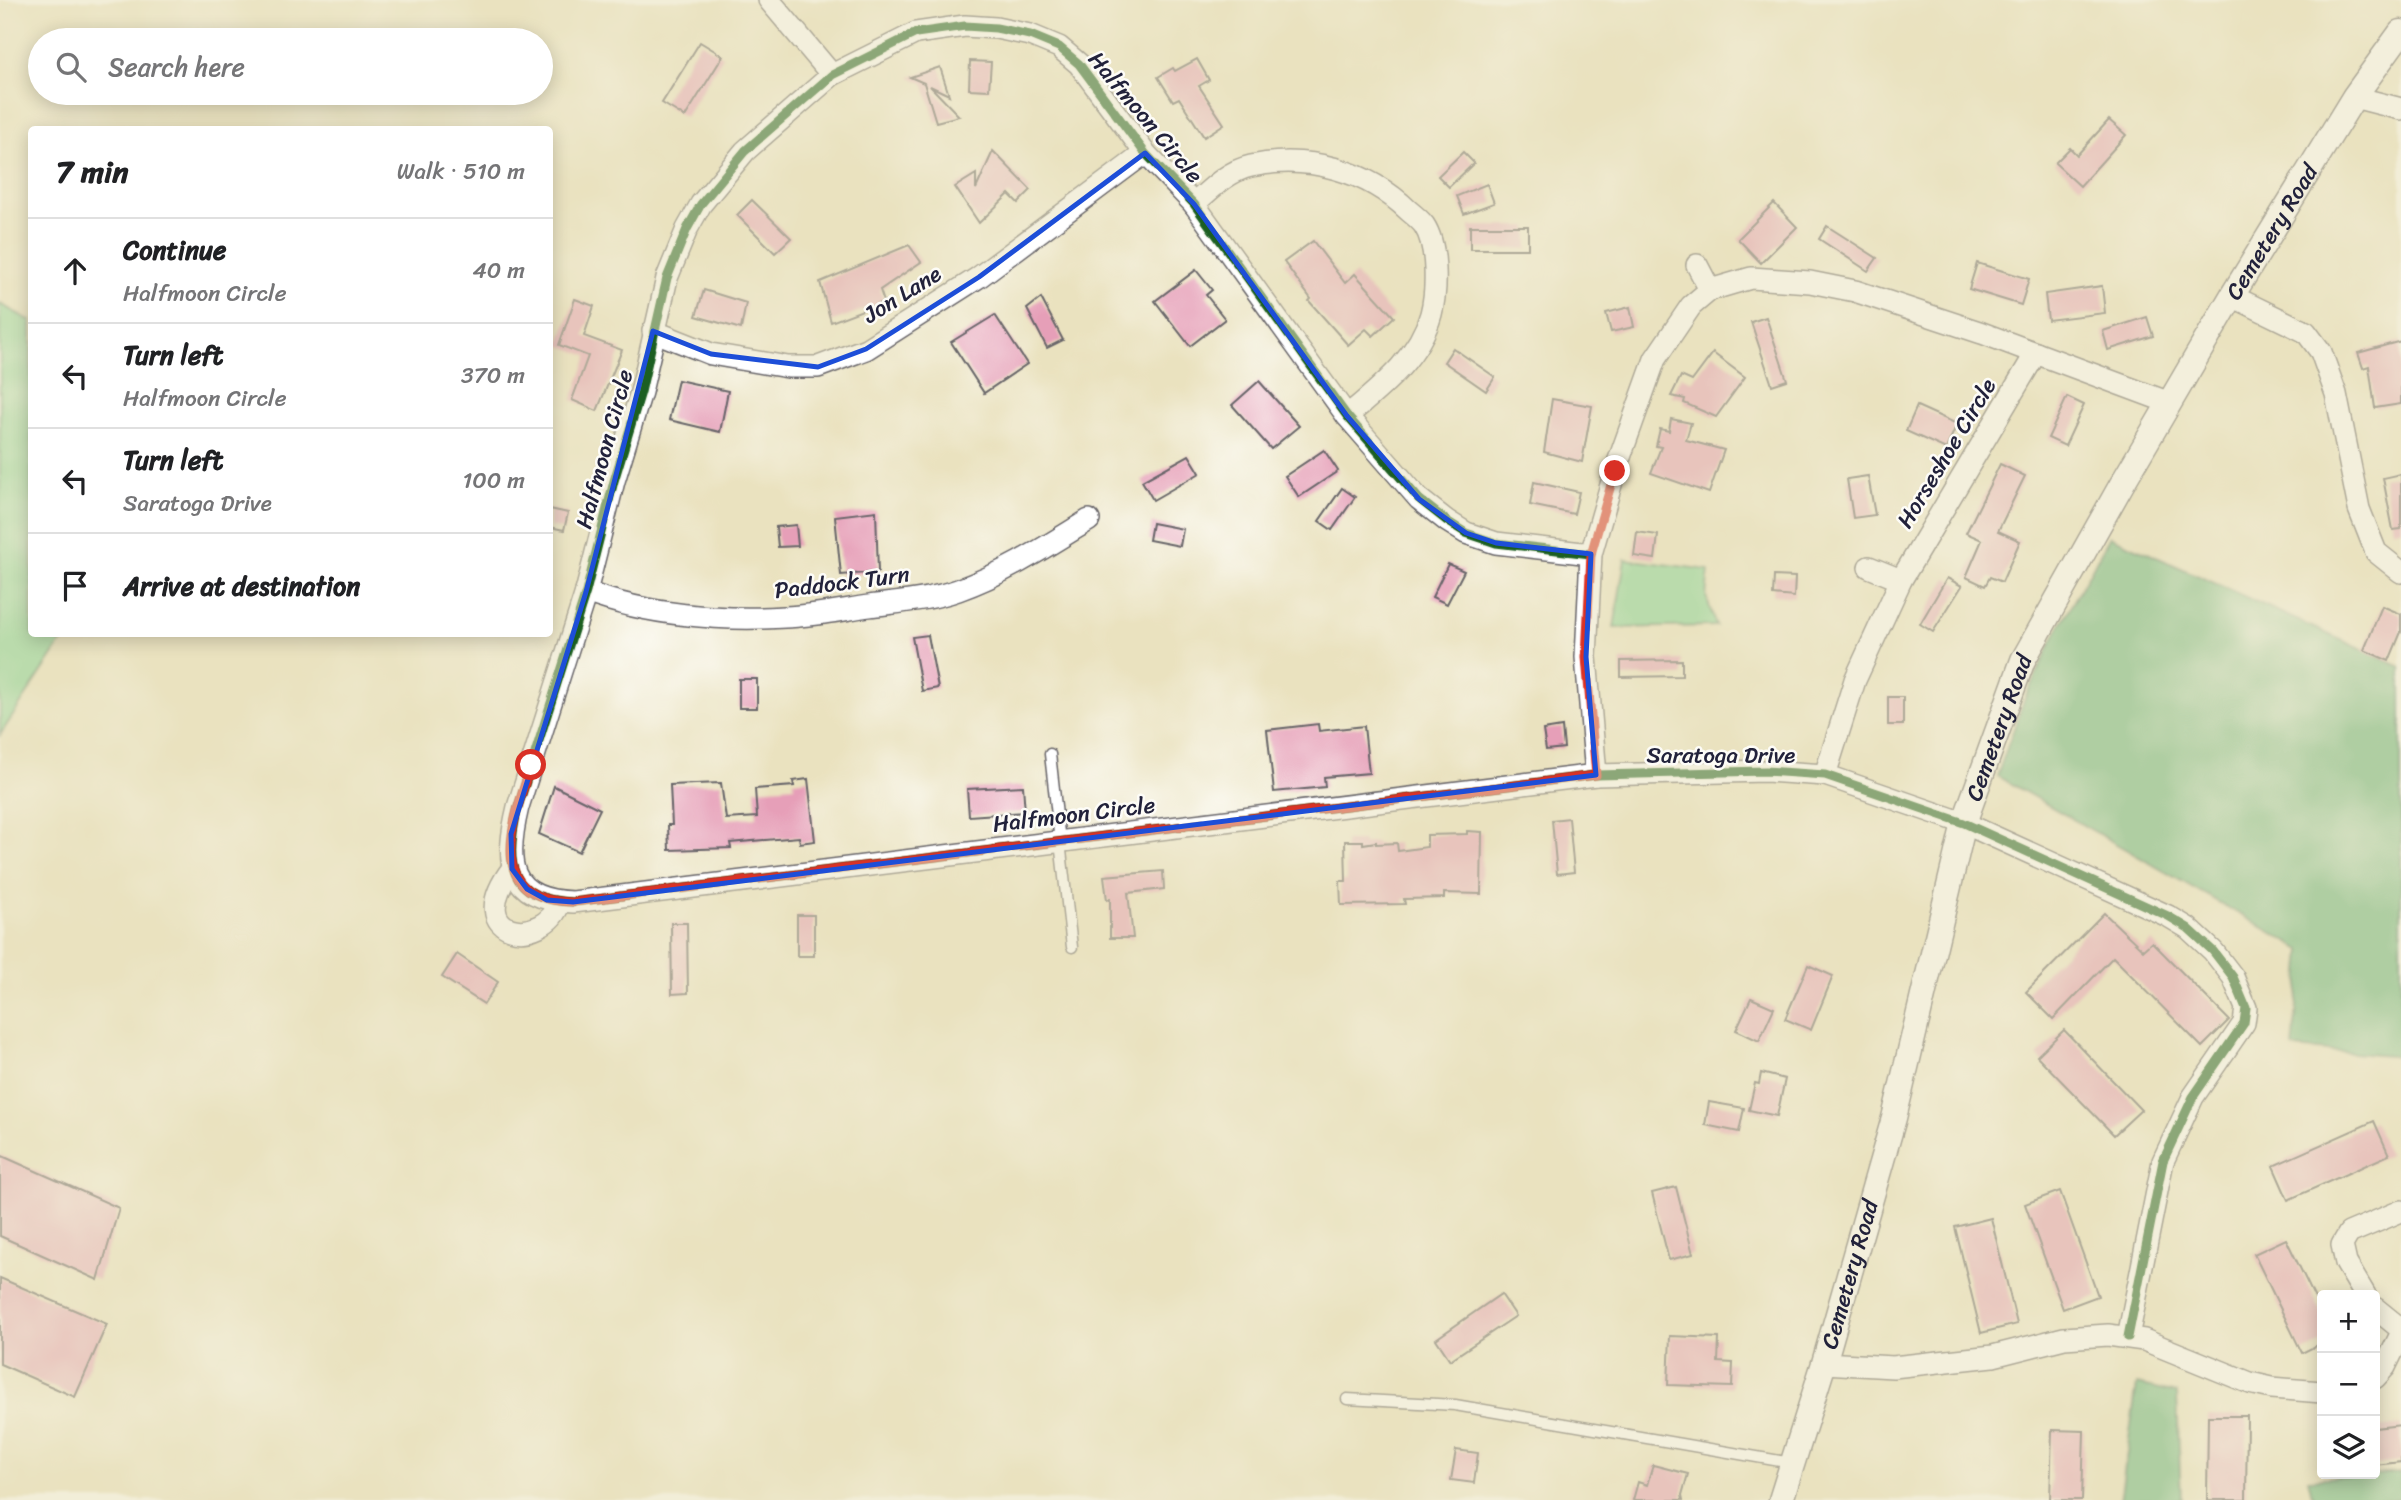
<!DOCTYPE html>
<meta charset="utf-8">
<style>
:root{--surface:#fff;--page:#f2f2f2;--text:#202124;--muted:#757577;--line:#e0e0e0}
body{margin:0;font-family:Sriracha,sans-serif;background:var(--page);color:var(--text)}
.controls{position:absolute;right:21px;bottom:21px;display:grid;overflow:hidden;border-radius:7px;box-shadow:0 4px 18px #0003}
.controls button{width:63px;height:63px;display:grid;place-items:center;padding:0;border:0;border-bottom:2px solid var(--line);background:var(--surface);color:var(--text);font:35px sans-serif}
.stop{position:absolute;width:21px;height:21px;margin:-16px;border:5px solid #d93025;border-radius:50%;background:#fff}
.stop.end{background:#d93025;border-color:#fff;box-shadow:0 2px 7px #0008}
.list{margin:0;padding:0;list-style:none}
h2{display:flex;justify-content:space-between;align-items:center;height:91px;margin:0;padding:0 28px;font-size:30px}
h2 small{font-size:23px;font-weight:400;color:var(--muted)}
.list li{display:grid;grid-template-columns:46px 1fr auto;gap:21px;align-items:center;box-sizing:border-box;height:105px;padding:0 28px;border-top:2px solid var(--line)}
.list b{display:block;font-size:26px;white-space:nowrap}
.list p{margin:0;font-size:23px;white-space:nowrap;color:var(--muted)}
.list em{font-size:23px;font-style:normal;color:var(--muted)}
.icon{flex:none;width:38px;height:38px;fill:none;stroke:currentColor;stroke-width:2;stroke-linecap:round;stroke-linejoin:round}
.map{position:relative;flex:none;width:2401px;height:1500px;overflow:hidden}
.search{position:absolute;background:var(--surface);box-shadow:0 4px 18px #0003;left:28px;top:28px;width:525px;height:77px;display:flex;align-items:center;gap:18px;box-sizing:border-box;padding:0 24px;border-radius:38px;color:var(--muted);font-size:26px}
.panel{position:absolute;background:var(--surface);box-shadow:0 4px 18px #0003;left:28px;top:126px;width:525px;height:511px;border-radius:7px}
.map>svg:first-child{display:block}
.green{fill:#81d394;stroke:#527a68;stroke-width:2}
.forest{fill:#68b57e;stroke:#456c5c;stroke-width:2}
.building{fill:#e69fb8}
.lines{fill:none;stroke-linecap:round;stroke-linejoin:round}
.service-casing{stroke:#686569;stroke-width:13}
.minor-casing{stroke:#686569;stroke-width:24}
.tertiary-casing{stroke:#686569;stroke-width:27}
.service{stroke:#fff;stroke-width:10}
.minor{stroke:#fff;stroke-width:21}
.tertiary{stroke:#fff;stroke-width:24}
.cycleway-casing{stroke:#fdfcf7;stroke-width:13}
.cycleway{stroke:#1b5e20;stroke-width:9}
.route{stroke:#d93025;stroke-width:9}
.marked{fill:none;stroke:#1d4ed8;stroke-width:5;stroke-linejoin:round}
.labels{text-anchor:middle;stroke-width:5;stroke-linejoin:round;paint-order:stroke}
.street-label{font-size:23px;fill:#22223b;stroke:#fdfcf7}
</style>
<div class="map">
<svg width="2401" height="1500" viewBox="0 0 2401 1500">
<rect width="100%" height="100%" fill="#fdfcf7"/>
<filter id="ink" filterUnits="userSpaceOnUse"><feTurbulence type="fractalNoise" baseFrequency=".0143" numOctaves="2"/><feDisplacementMap in="SourceGraphic" scale="14" xChannelSelector="R" yChannelSelector="G"/><feConvolveMatrix kernelMatrix="1 2 1 2 8 2 1 2 1" color-interpolation-filters="sRGB"/></filter>
<filter id="wash" filterUnits="userSpaceOnUse"><feTurbulence type="fractalNoise" baseFrequency=".00686" numOctaves="4" result="noise"/><feDisplacementMap in="SourceGraphic" scale="28" xChannelSelector="R" yChannelSelector="G"/><feGaussianBlur stdDeviation="1.57" result="paint"/><feColorMatrix in="noise" values="0 0 0 0 0 0 0 0 0 0 0 0 0 0 0 0 0 1.4 0 .05"/><feComposite in="paint" operator="in"/></filter>
<g filter="url(#wash)">
<rect width="100%" height="100%" fill="#eae2bf"/>
<!-- green -->
<g class="green">
<path d="M0,304L31,321L32,634H67L0,735Z"/>
<path d="M1625,559L1709,570L1706,596L1716,626L1614,628Z"/>
</g>
<!-- forest -->
<g class="forest">
<path d="M2110,536L2401,667V1057L2293,1048L2302,950L1997,776L2024,700L2057,631Z"/>
<path d="M2137,1384L2177,1393L2181,1500H2120Z"/>
<path d="M2401,1473V1500H2313L2308,1479Z"/>
</g>
<g id="blocks">
<!-- building -->
<g class="building">
<path d="M700,42L723,56L685,117L662,103Z"/>
<path d="M1197,59L1209,80L1199,86L1224,124L1204,137L1179,98L1173,101L1158,77L1173,68L1175,71Z"/>
<path d="M970,61L991,62L989,90L969,89Z"/>
<path d="M940,67L949,95L930,86L959,116L936,122L924,83L910,77Z"/>
<path d="M2109,120L2126,135L2080,186L2055,163L2070,148L2077,155Z"/>
<path d="M993,151L1031,190L1018,203L1009,194L979,223L955,187L976,174V189Z"/>
<path d="M1463,152L1474,163L1449,187L1438,176Z"/>
<path d="M1487,184L1494,203L1464,214L1457,196Z"/>
<path d="M752,200L791,238L775,253L737,215Z"/>
<path d="M1774,203L1797,227L1761,263L1738,239Z"/>
<rect x="1470" y="226" width="58" height="23"/>
<path d="M1827,226L1877,258L1868,271L1819,239Z"/>
<path d="M1313,241L1345,283L1355,274L1394,317L1373,336L1366,329L1348,345L1309,301L1311,299L1284,262Z"/>
<path d="M909,245L921,262L880,290L884,302L831,322L820,282Z"/>
<path d="M1977,263L2029,279L2021,305L1969,289Z"/>
<path d="M1196,270L1212,290L1206,295L1225,319L1190,346L1155,301Z"/>
<path d="M2102,286L2105,313L2048,320L2045,294Z"/>
<path d="M704,290L746,303L741,329L696,316Z"/>
<path d="M1041,298L1063,340L1047,348L1027,309Z"/>
<path d="M575,299L594,306L584,336L622,350L597,411L572,400L588,356L559,345Z"/>
<path d="M1630,307L1634,327L1611,332L1606,313Z"/>
<path d="M995,315L1027,364L984,393L951,342Z"/>
<path d="M1766,317L1787,380L1772,385L1751,322Z"/>
<path d="M2147,317L2153,336L2108,350L2103,331Z"/>
<path d="M2401,341V404L2375,408L2369,366L2363,368L2358,353Z"/>
<path d="M1453,348L1495,377L1486,391L1444,362Z"/>
<path d="M1713,353L1745,377L1716,417L1684,403L1685,399L1671,396L1681,376L1692,381Z"/>
<path d="M678,380L728,391L720,432L669,420Z"/>
<path d="M1259,381L1299,426L1271,449L1232,405Z"/>
<path d="M2067,397L2084,405L2065,446L2048,438Z"/>
<path d="M1552,399L1592,406L1582,462L1544,452Z"/>
<path d="M1917,406L1957,424L1946,449L1906,431Z"/>
<path d="M1671,419L1691,423L1686,440L1724,450L1709,493L1651,473L1661,447L1656,446L1660,429L1669,431Z"/>
<path d="M1324,450L1338,471L1299,497L1285,476Z"/>
<path d="M1189,455L1200,473L1153,500L1142,481Z"/>
<path d="M2000,464L2025,476L1998,531L2020,541L2002,582L1990,577L1985,586L1966,577L1982,540L1966,533Z"/>
<path d="M2401,474V529L2393,530L2383,478Z"/>
<path d="M1868,476L1875,515L1853,518L1847,479Z"/>
<path d="M1534,482L1579,492L1574,514L1530,505Z"/>
<path d="M1342,488L1355,497L1332,530L1319,521Z"/>
<path d="M550,509L568,513L564,530L550,527Z"/>
<path d="M876,511L878,572L841,575L835,516Z"/>
<path d="M1152,523L1183,529L1180,546L1149,540Z"/>
<path d="M796,525L798,546L778,547L776,527Z"/>
<path d="M1637,532L1658,535L1655,559L1634,556Z"/>
<path d="M1448,564L1464,571L1447,604L1432,597Z"/>
<path d="M1774,576L1795,577L1794,597L1773,595Z"/>
<path d="M1947,578L1962,586L1933,632L1920,624Z"/>
<path d="M2382,606L2401,614V632L2389,661L2364,650Z"/>
<path d="M928,635L938,688L922,691L912,637Z"/>
<path d="M1682,660V676L1621,677V661Z"/>
<rect x="739" y="679" width="18" height="29"/>
<rect x="1888" y="697" width="15" height="28"/>
<path d="M1318,724L1319,731L1364,726L1369,773L1324,777L1325,787L1274,792L1267,730Z"/>
<path d="M1562,727L1564,748L1546,750L1543,730Z"/>
<path d="M808,779L815,841L800,843L799,837L730,843L731,848L669,850L668,825H672L670,785L721,783L726,819L757,817L755,789L794,786L793,781Z"/>
<path d="M554,786L600,809L579,852L539,834Z"/>
<path d="M1023,786L1025,812L969,816L967,789Z"/>
<path d="M1569,818L1574,872L1557,874L1552,820Z"/>
<path d="M1467,831L1482,832L1481,894L1444,893V898L1404,899L1405,904L1341,905L1340,881H1346L1345,841H1363V844L1376,842V844L1397,843L1398,851L1427,847V835L1467,834Z"/>
<path d="M1163,871L1164,889L1128,893L1133,938H1110V899L1107,900L1104,876Z"/>
<path d="M2104,913L2143,950L2152,942L2229,1020L2202,1047L2113,957L2053,1019L2026,992Z"/>
<rect x="797" y="915" width="17" height="41"/>
<path d="M671,923H687L688,993L672,994Z"/>
<path d="M457,954L498,982L484,1004L442,977Z"/>
<path d="M1808,965L1833,976L1811,1030L1785,1019Z"/>
<path d="M1751,998L1774,1008L1759,1041L1736,1030Z"/>
<path d="M2064,1030L2141,1110L2114,1135L2037,1056Z"/>
<path d="M1761,1073L1785,1079L1777,1116L1749,1110L1755,1083L1759,1084Z"/>
<path d="M1709,1102L1744,1108L1739,1132L1705,1125Z"/>
<path d="M2374,1121L2389,1155L2288,1200L2273,1166Z"/>
<path d="M0,1155L119,1208L98,1280L0,1236Z"/>
<path d="M1676,1187L1693,1254L1669,1260L1652,1193Z"/>
<path d="M2060,1191L2098,1296L2063,1309L2025,1204Z"/>
<path d="M1991,1218L2017,1324L1981,1333L1955,1227Z"/>
<path d="M2286,1239L2322,1313V1343L2302,1353L2254,1254Z"/>
<path d="M0,1278L107,1324L75,1397L0,1364Z"/>
<path d="M1501,1294L1516,1316L1450,1360L1436,1339Z"/>
<path d="M1670,1336L1719,1338L1718,1362L1733,1363L1732,1387L1668,1385Z"/>
<path d="M2208,1416H2247L2246,1500H2207Z"/>
<path d="M2401,1425V1462L2375,1465V1428Z"/>
<path d="M2052,1430L2084,1431L2082,1500H2050Z"/>
<path d="M1456,1450L1478,1453L1474,1483L1451,1480Z"/>
<path d="M1653,1465L1688,1474L1682,1495L1683,1500H1633L1638,1482L1647,1485Z"/>
</g>
</g>
</g>
<g filter="url(#ink)">
<use href="#blocks" fill-opacity="0" stroke="#686569" stroke-width="2"/>
<g class="lines">
<defs>
<g id="service">
<path d="M1050,754L1072,947"/>
<path d="M1347,1399L1455,1405L1792,1463"/>
</g>
<g id="minor">
<path d="M769,0L832,75"/>
<path d="M2354,97L2401,109"/>
<path d="M1194,204C1211,189 1228,171 1251,166C1308,154 1367,170 1409,211C1414,215 1420,220 1424,225C1438,246 1437,291 1431,314C1419,358 1380,388 1347,416"/>
<path d="M1697,265L1710,290"/>
<path d="M2232,296L2306,332L2321,352L2336,394L2359,509L2376,552L2401,572"/>
<path d="M653,331L711,354L788,367H818L866,349L979,277L1145,153"/>
<path d="M1591,554L1496,543L1466,533L1447,521L1419,499L1347,416L1194,204L1145,153L1079,64L1059,47L1030,35L996,28L965,26L916,33L832,75L745,151L701,204L687,229L667,278L641,392L614,481L586,592L518,807C505,861 506,900 573,902L1596,775L1766,771L1825,775L1964,823L2168,916L2188,928L2213,951L2233,977L2246,1008L2244,1023L2193,1097L2163,1161L2128,1337"/>
<path d="M1869,567L1901,580"/>
<path d="M586,592C647,615 720,621 785,617C813,616 842,610 869,606C899,602 930,600 958,590C1006,573 1047,546 1089,520"/>
<path d="M1596,775L1586,657L1591,554L1615,471L1655,359L1691,306L1710,290L1751,278L1810,282L1855,291L1982,333L2170,403"/>
<path d="M1825,775L1855,680L1901,580L2036,353"/>
<path d="M512,869C460,938 544,949 560,902"/>
<path d="M2365,1295L2346,1263L2342,1245L2349,1233L2401,1211"/>
<path d="M2375,1308L2401,1329"/>
<path d="M1824,1363L1893,1367L1993,1356L2064,1338L2108,1335L2144,1340L2250,1383L2272,1388L2322,1392"/>
<path d="M2375,1378L2385,1367L2401,1334"/>
</g>
<g id="tertiary">
<path id="s1" d="M1781,1500L1824,1363L1894,1118L1964,823L2023,660L2122,484L2232,296L2354,97L2401,32"/>
</g>
</defs>
<!-- service casing -->
<use href="#service" class="service-casing"/>
<!-- minor casing -->
<use href="#minor" class="minor-casing"/>
<!-- tertiary casing -->
<use href="#tertiary" class="tertiary-casing"/>
<!-- service -->
<use href="#service" class="service"/>
<!-- minor -->
<use href="#minor" class="minor"/>
<!-- tertiary -->
<use href="#tertiary" class="tertiary"/>
<defs>
<path id="cycleway" d="M1591,554L1496,543L1466,533L1447,521L1419,499L1347,416L1194,204L1145,153L1079,64L1059,47L1030,35L996,28L965,26L916,33L832,75L745,151L701,204L687,229L667,278L641,392L614,481L586,592L518,807C505,861 506,900 573,902L1596,775L1766,771L1825,775L1964,823L2168,916L2188,928L2213,951L2233,977L2246,1008L2244,1023L2193,1097L2163,1161L2128,1337"/>
</defs>
<!-- cycleway casing -->
<use href="#cycleway" class="cycleway-casing"/>
<!-- cycleway -->
<use href="#cycleway" class="cycleway"/>
</g>
</g>
<g class="lines" filter="url(#ink)">
<!-- route -->
<path class="route" d="M531,765C513,821 482,900 573,902L1596,775L1586,657L1591,554L1615,471"/>
</g>
<!-- marked area -->
<path d="M0 0H2401V1500H0ZM1145,153L1194,204L1347,416L1419,499L1466,533L1496,543L1591,554L1586,657L1596,775L573,902L547,900L527,889L512,869L511,834L586,592L653,331L711,354L818,367L866,349L979,277Z" fill="#eae2bf" fill-opacity=".55" fill-rule="evenodd"/>
<path class="marked" d="M1145,153L1194,204L1347,416L1419,499L1466,533L1496,543L1591,554L1586,657L1596,775L573,902L547,900L527,889L512,869L511,834L586,592L653,331L711,354L818,367L866,349L979,277Z"/>
<g class="labels">
<!-- street labels -->
<g class="street-label">
<text transform="translate(1146 117) rotate(50)" y="8">Halfmoon Circle</text>
<text dy="8" stroke="none"><textPath href="#s1" startOffset="1370">Cemetery Road</textPath></text>
<text transform="translate(902 294) rotate(-32)" y="8">Jon Lane</text>
<text transform="translate(604 449) rotate(-75)" y="8">Halfmoon Circle</text>
<text transform="translate(1946 453) rotate(-59)" y="8">Horseshoe Circle</text>
<text transform="translate(842 582) rotate(-7)" y="8">Paddock Turn</text>
<text dy="8" stroke="none"><textPath href="#s1" startOffset="803">Cemetery Road</textPath></text>
<text x="1721" y="763">Saratoga Drive</text>
<text transform="translate(1074 814) rotate(-7)" y="8">Halfmoon Circle</text>
<text dy="8" stroke="none"><textPath href="#s1" startOffset="236">Cemetery Road</textPath></text>
</g>
</g>
</svg>
<div class="controls">
<button>+</button>
<button>−</button>
<button><svg class="icon" aria-label="layers" viewBox="0 0 24 24"><path d="M12 4l9 5-9 5-9-5zM3 14l9 5 9-5"/></svg></button>
</div>
<div class="stop" style="left:531px;top:765px"></div>
<div class="stop end" style="left:1615px;top:471px"></div>
<div class="search"><svg class="icon" aria-label="search" viewBox="0 0 24 24"><circle cx="10" cy="10" r="6"/><path d="M15 15l6 6"/></svg>Search here</div>
<section class="panel">
<h2>7 min<small>Walk · 510 m</small></h2>
<ul class="list">
<li><svg class="icon" aria-label="ahead" viewBox="0 0 24 24"><path d="M12 20V5M6 11l6-6 6 6"/></svg><div><b>Continue</b><p>Halfmoon Circle</p></div><em>40 m</em></li>
<li><svg class="icon" aria-label="left" viewBox="0 0 24 24"><path d="M17 20v-9H6M10 6l-5 5 5 5"/></svg><div><b>Turn left</b><p>Halfmoon Circle</p></div><em>370 m</em></li>
<li><svg class="icon" aria-label="left" viewBox="0 0 24 24"><path d="M17 20v-9H6M10 6l-5 5 5 5"/></svg><div><b>Turn left</b><p>Saratoga Drive</p></div><em>100 m</em></li>
<li><svg class="icon" aria-label="arrive" viewBox="0 0 24 24"><path d="M6 21V4h12l-3 4 3 4H6"/></svg><div><b>Arrive at destination</b></div></li>
</ul>
</section>
</div>
